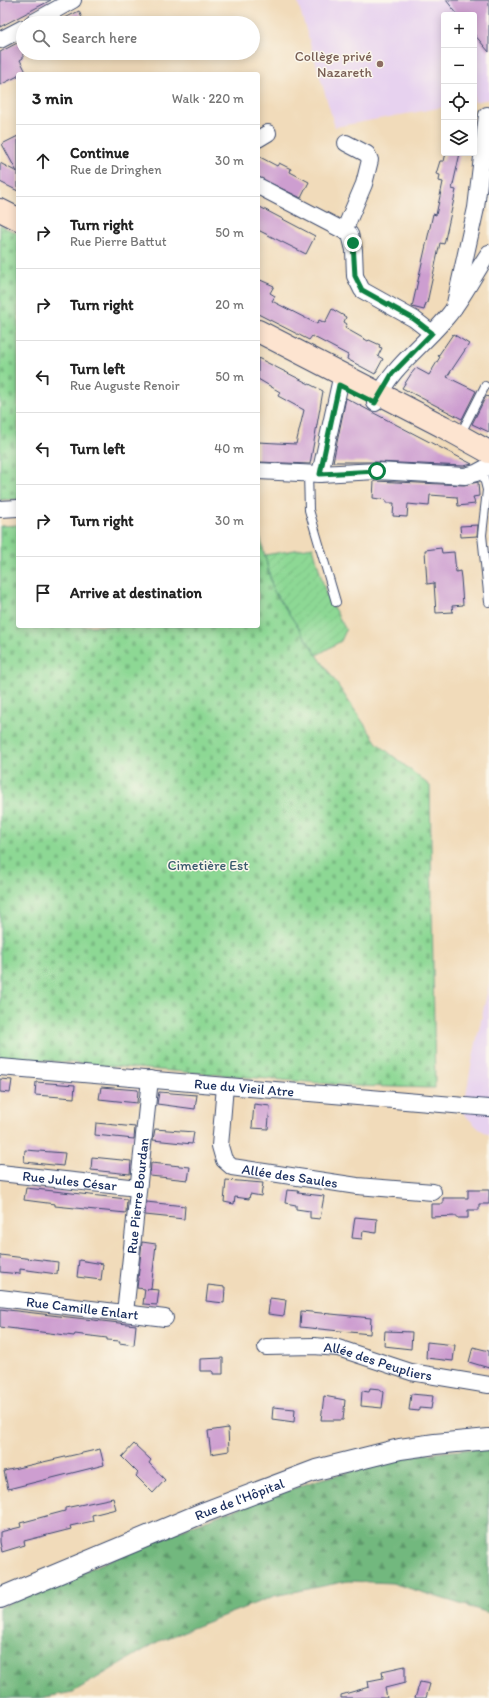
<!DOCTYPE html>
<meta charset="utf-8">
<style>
:root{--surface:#fff;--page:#f2f2f2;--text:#222;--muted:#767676;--line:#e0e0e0}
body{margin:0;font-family:Itim,sans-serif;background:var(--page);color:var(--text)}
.controls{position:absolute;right:12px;top:12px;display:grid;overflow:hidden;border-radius:4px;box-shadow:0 2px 10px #0003}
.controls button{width:36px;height:36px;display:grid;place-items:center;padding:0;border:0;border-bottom:1px solid var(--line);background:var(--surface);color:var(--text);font:20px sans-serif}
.stop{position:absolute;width:12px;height:12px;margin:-9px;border:3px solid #0b8043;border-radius:50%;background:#fff}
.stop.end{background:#0b8043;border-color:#fff;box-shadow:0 1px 4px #0008}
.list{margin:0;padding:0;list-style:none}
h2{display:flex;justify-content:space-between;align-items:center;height:52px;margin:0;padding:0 16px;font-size:17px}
h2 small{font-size:13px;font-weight:400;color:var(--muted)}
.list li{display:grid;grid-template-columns:26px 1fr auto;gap:12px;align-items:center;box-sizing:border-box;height:72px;padding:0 16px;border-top:1px solid var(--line)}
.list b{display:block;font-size:15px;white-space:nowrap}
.list p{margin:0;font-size:13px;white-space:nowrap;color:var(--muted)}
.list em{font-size:13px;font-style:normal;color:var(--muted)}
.icon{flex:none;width:22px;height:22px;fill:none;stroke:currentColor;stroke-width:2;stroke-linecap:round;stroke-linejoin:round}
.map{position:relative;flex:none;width:489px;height:1698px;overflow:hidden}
.search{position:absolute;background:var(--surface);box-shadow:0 2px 10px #0003;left:16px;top:16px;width:244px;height:44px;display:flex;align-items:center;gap:10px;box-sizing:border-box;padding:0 14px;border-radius:22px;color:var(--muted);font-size:15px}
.panel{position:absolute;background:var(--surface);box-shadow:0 2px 10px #0003;left:16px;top:72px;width:244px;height:556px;border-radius:4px}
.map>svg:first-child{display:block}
.built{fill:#e7d2ef}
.forest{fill:url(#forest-firs);stroke:#46746e}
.cemetery{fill:url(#cemetery-stones);stroke:#548479}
.garden{fill:url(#garden-furrows);stroke:#548479}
.building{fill:#cd9ed0}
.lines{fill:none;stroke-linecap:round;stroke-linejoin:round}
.service-casing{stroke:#3b496c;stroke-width:10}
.minor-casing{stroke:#3b496c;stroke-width:18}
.tertiary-casing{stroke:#3b496c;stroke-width:22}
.secondary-casing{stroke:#3b496c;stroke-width:24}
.service{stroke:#fff;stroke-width:8}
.minor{stroke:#fff;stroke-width:16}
.tertiary{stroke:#fff;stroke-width:20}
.secondary{stroke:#fde4d0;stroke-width:22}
.route{stroke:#0b8043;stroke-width:5}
.education-dot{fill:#8d6e63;stroke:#fbf7ec;stroke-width:1.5}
.labels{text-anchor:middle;stroke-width:3;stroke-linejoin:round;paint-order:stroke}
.education-label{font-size:14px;fill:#785e54;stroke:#fbf7ec;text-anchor:end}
.park-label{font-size:14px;fill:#38596c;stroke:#fbf7ec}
.street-label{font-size:14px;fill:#1b2f5e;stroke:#fbf7ec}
</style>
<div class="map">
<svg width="489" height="1698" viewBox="0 0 489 1698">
<defs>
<pattern id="forest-firs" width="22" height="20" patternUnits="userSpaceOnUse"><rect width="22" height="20" fill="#72b87e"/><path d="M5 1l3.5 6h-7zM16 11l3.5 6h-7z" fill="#5d966a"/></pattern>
<pattern id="cemetery-stones" width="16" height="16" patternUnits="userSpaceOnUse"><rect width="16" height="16" fill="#8dd894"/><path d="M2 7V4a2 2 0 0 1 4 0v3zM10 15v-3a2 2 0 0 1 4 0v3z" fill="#79ba82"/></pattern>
<pattern id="garden-furrows" width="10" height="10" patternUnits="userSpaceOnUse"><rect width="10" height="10" fill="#8dd894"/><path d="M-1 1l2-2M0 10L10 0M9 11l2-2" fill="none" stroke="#79ba82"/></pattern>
</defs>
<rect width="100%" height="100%" fill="#fbf7ec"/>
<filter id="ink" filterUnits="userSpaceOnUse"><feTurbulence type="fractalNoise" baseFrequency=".025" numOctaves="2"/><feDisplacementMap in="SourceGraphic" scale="8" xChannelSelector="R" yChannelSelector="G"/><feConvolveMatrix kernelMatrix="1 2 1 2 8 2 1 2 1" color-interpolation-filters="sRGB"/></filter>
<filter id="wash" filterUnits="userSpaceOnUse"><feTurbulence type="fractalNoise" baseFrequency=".012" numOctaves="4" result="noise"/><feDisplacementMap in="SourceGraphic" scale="16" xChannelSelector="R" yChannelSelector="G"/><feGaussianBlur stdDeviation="0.9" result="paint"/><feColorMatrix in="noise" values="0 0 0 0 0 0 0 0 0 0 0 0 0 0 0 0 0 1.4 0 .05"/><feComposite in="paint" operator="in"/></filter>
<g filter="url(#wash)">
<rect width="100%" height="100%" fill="#f1dbba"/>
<!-- built -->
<g class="built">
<path d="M297,0H489V99L474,102V15H444V107L335,127Z"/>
<path d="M489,984V1135L478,1128L463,1113L471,1066Z"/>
</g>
<!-- forest -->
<path class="forest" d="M489,1447V1613L392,1583L348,1581L274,1596L159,1641L73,1692L40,1698H0V1607L195,1524L317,1480L416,1455Z"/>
<!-- cemetery -->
<g class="cemetery">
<path d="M0,225L18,234V499L0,500Z"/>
<path d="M18,525V626H258V527L273,590L377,743L430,786L435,1088L356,1086L0,1057V526Z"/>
</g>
<!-- garden -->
<path class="garden" d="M313,547L326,594L346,630L341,641L317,655L273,590L265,555Z"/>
<g id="blocks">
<!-- building -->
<g class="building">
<path d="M0,0H51L0,27Z"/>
<path d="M446,0H489V52L474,34V15H458Z"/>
<path d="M79,11L84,23H55Z"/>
<path d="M23,40V58L20,60L26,72L18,74V76L0,85V52Z"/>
<path d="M18,136V191L0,182V163L17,172L2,144Z"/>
<path d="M446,153H460L452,189L456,190L444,244L440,243L427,303H426L424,310L412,307L433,214L436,215L443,182L439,181L440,175L436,174L440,161H444Z"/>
<path d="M258,156L277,166L279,163L291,169L290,172L309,182L301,198L258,177Z"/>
<path d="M258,206L315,236L306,254L258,230Z"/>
<path d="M258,279L274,286L270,293L275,296L272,301L317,324L319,320L325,323L332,309L346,317L344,322L347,324L345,328L368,341L369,340L380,345L379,347L382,348L378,356L383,359L375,374L347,359L348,355L312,336L309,340L258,314Z"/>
<path d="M453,334L469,344L447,377L476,391L462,419L402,388L411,374L416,368L429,375L440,357L438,356Z"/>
<path d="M258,358L323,391L310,464L258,462V442L296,444L304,410L278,396L280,392L258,379Z"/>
<path d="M486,396L489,397V432L472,424Z"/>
<path d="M346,398L370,411L472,464L464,466L377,462H333Z"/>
<path d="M374,481L464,485L478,482L479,496L473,497L475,504L458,506L457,497L430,495L429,506L408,504L407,517L393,516L394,503H386V500L373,498Z"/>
<path d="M478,525L477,536L461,537L460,526Z"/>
<path d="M441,548L442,553L454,552L456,572L460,571L461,578L463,605L452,606L453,612L436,613L434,583L427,584L425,550Z"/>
<path d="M0,1079L12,1080L10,1093L0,1092Z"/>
<path d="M36,1082L75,1085L74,1098L35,1095Z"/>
<path d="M101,1087L138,1090L137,1103L99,1099Z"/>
<path d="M159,1092L197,1095L195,1109L157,1104Z"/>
<path d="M254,1104L270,1106L268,1129L252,1128Z"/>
<path d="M96,1123L135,1127L134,1139L95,1135Z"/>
<path d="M155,1129L194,1132L192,1144L153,1140Z"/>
<path d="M25,1150L65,1153L63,1166L24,1162Z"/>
<path d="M92,1157L131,1161L130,1174L91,1170Z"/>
<path d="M151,1163L190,1167L188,1180L150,1176Z"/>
<path d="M226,1180L263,1183L261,1196L250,1194L249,1199L235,1197L234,1204L224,1202Z"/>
<path d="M26,1188L127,1199L126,1213L55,1206V1204L24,1200Z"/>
<path d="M287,1190L299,1191L298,1193L324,1196L320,1219L310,1218V1211L296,1209V1205L285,1203Z"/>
<path d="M468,1190H489V1204H479V1210H468V1218H457V1216L431,1217V1204H443V1198H468Z"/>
<path d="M146,1202L185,1206L184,1219L145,1215Z"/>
<path d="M355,1217L377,1219L376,1233L363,1231L362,1239L352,1238Z"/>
<path d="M142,1242L156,1244L151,1289H147L159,1290L157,1305L143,1304L145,1289L137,1288Z"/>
<path d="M0,1255L58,1262L57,1274L20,1269V1274L0,1272Z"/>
<path d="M79,1260L103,1264L101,1280L77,1277Z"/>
<path d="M208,1285L225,1287L224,1303L206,1301Z"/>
<path d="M270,1298L286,1300L284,1316L268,1314Z"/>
<path d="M0,1309L136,1325L134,1345L119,1343L120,1341L107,1340V1338L75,1334L74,1336L0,1327Z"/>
<path d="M301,1311L371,1318L370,1334L300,1327Z"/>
<path d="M385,1331L412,1332L411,1349L384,1346Z"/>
<path d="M427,1342L455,1345L453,1361L426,1358Z"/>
<path d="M473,1347L489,1351V1368L469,1362Z"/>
<path d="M223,1358V1374H213V1371H200V1359Z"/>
<path d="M370,1388L380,1389L384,1392L382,1408L361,1406L362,1391L369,1392Z"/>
<path d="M411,1394L433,1396L431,1409L419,1408V1411L409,1410Z"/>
<path d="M324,1396L345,1400L343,1420H321Z"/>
<path d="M273,1407L295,1409L294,1422L272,1419Z"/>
<path d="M228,1428L229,1451L211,1454L208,1431Z"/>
<path d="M134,1444L151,1460L149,1463L165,1480L153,1493L136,1476L138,1473L122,1457Z"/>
<path d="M100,1449L104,1465L8,1489L4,1471Z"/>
<path d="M113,1498L116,1509L92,1515L93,1521L70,1526L71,1529L24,1541L25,1545L2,1552L0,1542V1532L21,1527L20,1523L65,1511V1508Z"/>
<path d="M405,1666V1683L385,1688L387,1698H341V1695L369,1687L368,1681L383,1678L382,1671Z"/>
<path d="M420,1682L430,1684L426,1698H415Z"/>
</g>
</g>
</g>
<g filter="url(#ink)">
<use href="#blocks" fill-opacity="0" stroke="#3b496c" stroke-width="1"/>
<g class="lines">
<defs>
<g id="service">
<path d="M460,435L485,386"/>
<path d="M482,470L487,490L482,535L489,602"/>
<path d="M308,473L309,510L336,602"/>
</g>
<g id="minor">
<path d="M32,23L73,0"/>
<path d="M0,40L23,28"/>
<path d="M258,139L268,133"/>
<path d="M258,186L350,234L354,250L355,276L362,290L414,319L432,333"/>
<path d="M344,231L364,184L370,160L367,154L346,143"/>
<path d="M454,308L476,208L487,115"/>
<path d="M375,403C391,367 422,347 447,317C464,297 474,274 489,253"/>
<path d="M258,471L320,474L377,471L465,476L476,473L489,466"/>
<path d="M320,474L342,374"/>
<path d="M0,509L18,508"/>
<path id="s1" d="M0,1067L489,1108"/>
<path id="s2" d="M225,1086L220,1146L224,1160L232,1167L357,1186L433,1192"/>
<path id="s3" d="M0,1173L138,1188"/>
<path id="s4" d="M0,1298L165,1318"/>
<path id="s5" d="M125,1313L150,1079"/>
<path id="s6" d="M266,1347L314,1346L338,1348L411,1372L489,1385"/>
</g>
<g id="tertiary">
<path id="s7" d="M0,1598L205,1512L316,1470L400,1449L435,1444L489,1439"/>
</g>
<g id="secondary">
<path d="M0,210L18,219"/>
<path d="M258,331L442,426L489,452"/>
</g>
</defs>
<!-- service casing -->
<use href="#service" class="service-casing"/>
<!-- minor casing -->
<use href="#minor" class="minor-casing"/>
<!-- tertiary casing -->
<use href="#tertiary" class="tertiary-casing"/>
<!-- secondary casing -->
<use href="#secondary" class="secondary-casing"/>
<!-- service -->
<use href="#service" class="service"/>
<!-- minor -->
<use href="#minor" class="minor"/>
<!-- tertiary -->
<use href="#tertiary" class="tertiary"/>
<!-- secondary -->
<use href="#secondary" class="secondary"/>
</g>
</g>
<g class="lines" filter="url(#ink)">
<!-- route -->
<path class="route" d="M353,243L355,276L362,290L414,319L432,333L392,374L375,403L339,385L320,474L377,471"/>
</g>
<!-- markers -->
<circle class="education-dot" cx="380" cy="64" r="4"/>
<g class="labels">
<!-- education labels -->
<g class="education-label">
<text x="372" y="61">Collège privé<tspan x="372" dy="16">Nazareth</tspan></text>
</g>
<!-- park labels -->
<g class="park-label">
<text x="208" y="870">Cimetière Est</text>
</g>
<!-- street labels -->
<g class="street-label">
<text dy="5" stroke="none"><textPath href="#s1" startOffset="245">Rue du Vieil Atre</textPath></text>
<text dy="5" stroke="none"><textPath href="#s2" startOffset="144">Allée des Saules</textPath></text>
<text dy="5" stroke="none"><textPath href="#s3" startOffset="70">Rue Jules César</textPath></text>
<text dy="5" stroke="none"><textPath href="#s5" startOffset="118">Rue Pierre Bourdan</textPath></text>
<text dy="5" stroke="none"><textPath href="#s4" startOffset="83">Rue Camille Enlart</textPath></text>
<text dy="5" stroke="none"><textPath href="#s6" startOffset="114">Allée des Peupliers</textPath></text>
<text dy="5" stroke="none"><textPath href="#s7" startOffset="259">Rue de l'Hôpital</textPath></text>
</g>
</g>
</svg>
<div class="controls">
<button>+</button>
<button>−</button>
<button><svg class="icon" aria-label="locate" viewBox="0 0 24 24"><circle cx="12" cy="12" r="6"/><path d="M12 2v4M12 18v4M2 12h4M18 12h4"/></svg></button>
<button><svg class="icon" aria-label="layers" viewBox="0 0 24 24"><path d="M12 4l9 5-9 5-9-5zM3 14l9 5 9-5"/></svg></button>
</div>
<div class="stop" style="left:377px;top:471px"></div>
<div class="stop end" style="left:353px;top:243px"></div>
<div class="search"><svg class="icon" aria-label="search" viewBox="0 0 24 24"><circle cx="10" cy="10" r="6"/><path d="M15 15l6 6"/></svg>Search here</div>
<section class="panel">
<h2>3 min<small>Walk · 220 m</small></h2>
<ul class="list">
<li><svg class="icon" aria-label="ahead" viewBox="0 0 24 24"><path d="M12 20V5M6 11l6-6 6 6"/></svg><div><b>Continue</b><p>Rue de Dringhen</p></div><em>30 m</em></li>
<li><svg class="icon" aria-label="right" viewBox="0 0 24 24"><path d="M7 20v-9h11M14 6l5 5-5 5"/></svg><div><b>Turn right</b><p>Rue Pierre Battut</p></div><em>50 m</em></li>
<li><svg class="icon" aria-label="right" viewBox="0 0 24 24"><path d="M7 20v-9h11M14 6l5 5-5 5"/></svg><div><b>Turn right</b></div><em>20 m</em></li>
<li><svg class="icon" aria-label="left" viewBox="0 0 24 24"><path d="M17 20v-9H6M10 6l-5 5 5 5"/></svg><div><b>Turn left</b><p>Rue Auguste Renoir</p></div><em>50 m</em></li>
<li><svg class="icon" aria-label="left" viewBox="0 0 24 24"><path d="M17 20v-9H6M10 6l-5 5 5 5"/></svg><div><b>Turn left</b></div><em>40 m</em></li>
<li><svg class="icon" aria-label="right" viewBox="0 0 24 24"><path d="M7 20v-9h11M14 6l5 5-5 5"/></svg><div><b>Turn right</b></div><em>30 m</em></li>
<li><svg class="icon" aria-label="arrive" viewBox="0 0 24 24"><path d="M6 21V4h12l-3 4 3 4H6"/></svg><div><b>Arrive at destination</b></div></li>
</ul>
</section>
</div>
